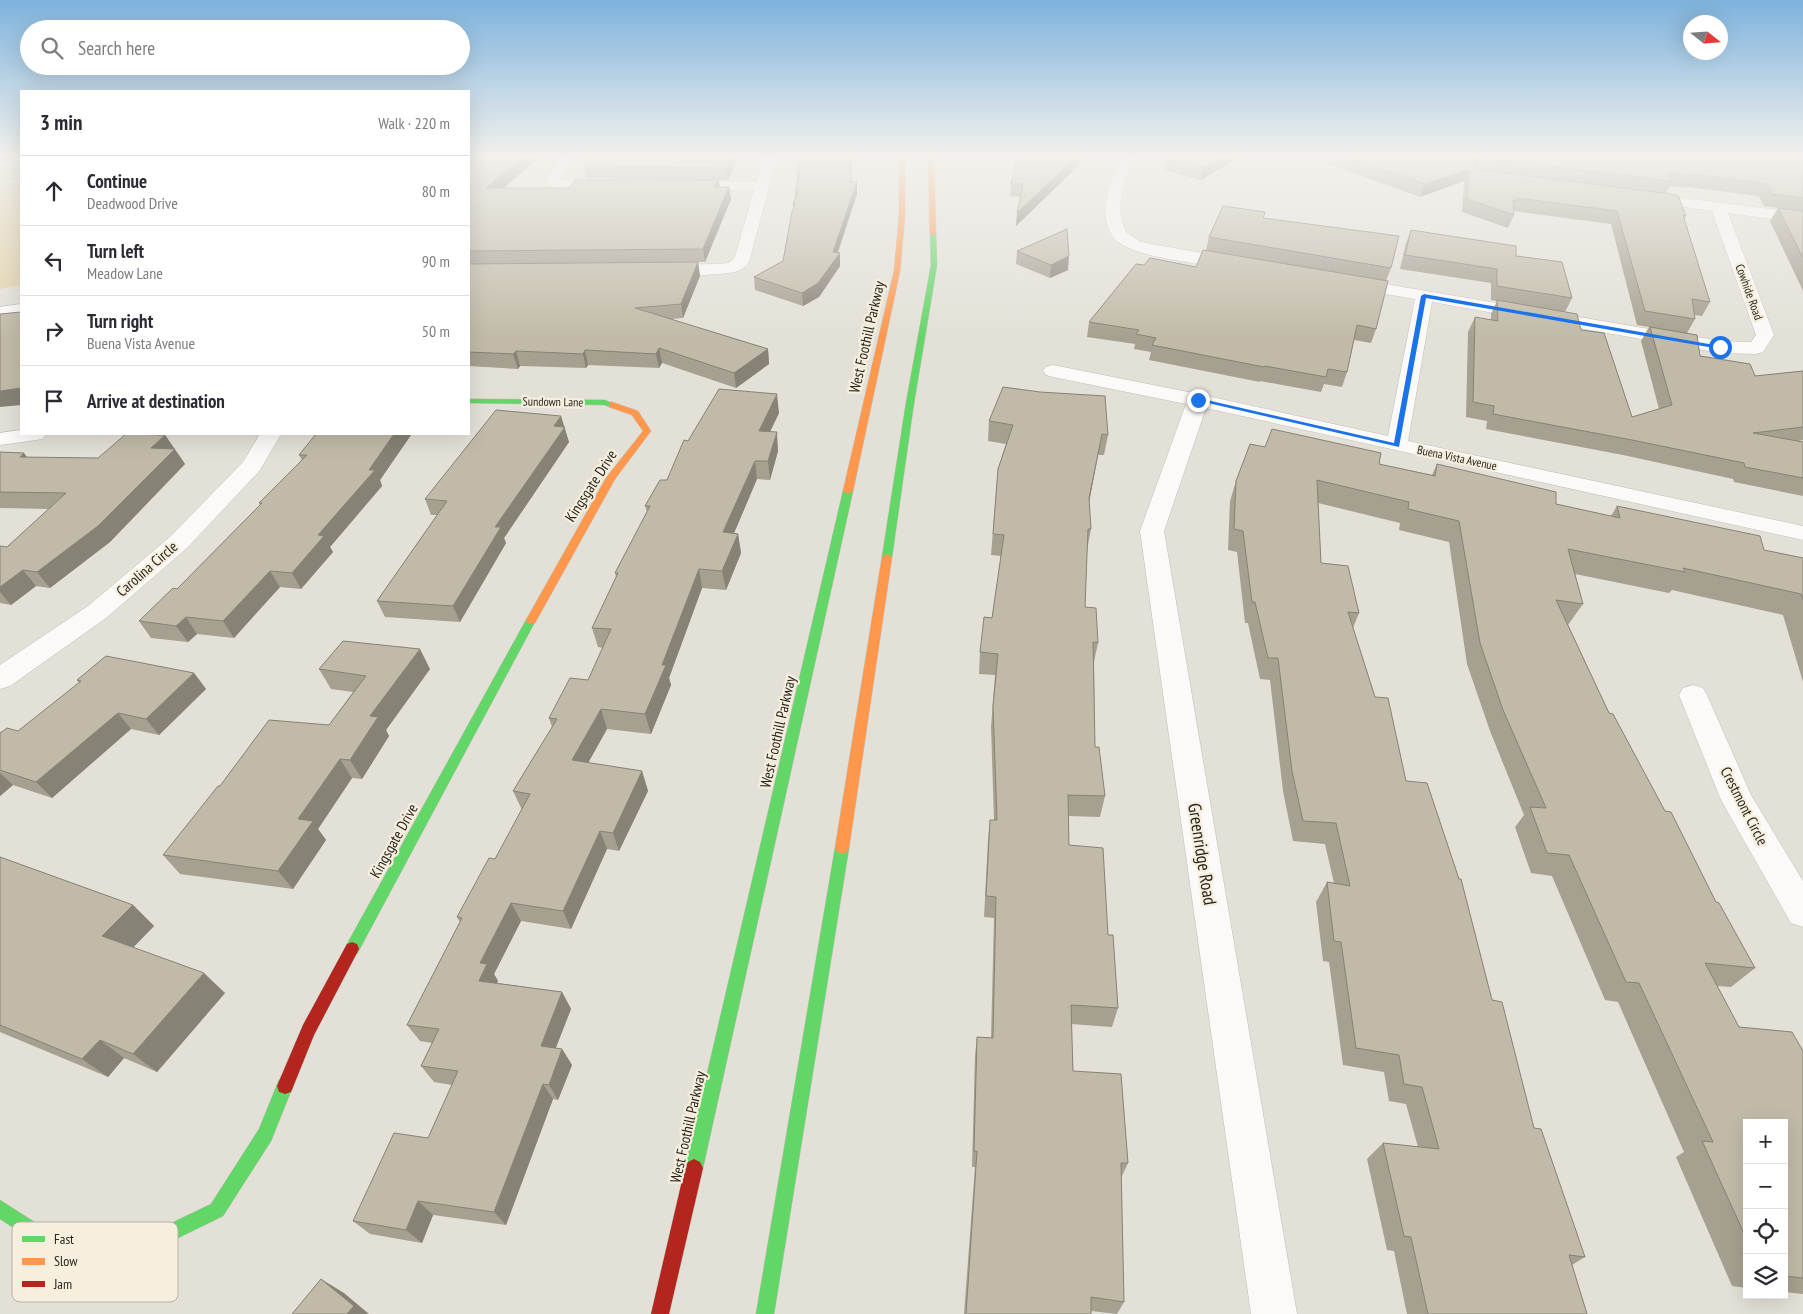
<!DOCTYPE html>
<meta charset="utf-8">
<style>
:root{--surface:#fff;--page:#f2f2f3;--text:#2b2b33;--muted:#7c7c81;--line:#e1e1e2}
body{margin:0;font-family:"PT Sans Narrow",sans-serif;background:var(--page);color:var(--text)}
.controls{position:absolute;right:15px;bottom:15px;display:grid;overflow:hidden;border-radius:0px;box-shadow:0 5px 20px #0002}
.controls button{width:45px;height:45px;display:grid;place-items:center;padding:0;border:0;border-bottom:1px solid var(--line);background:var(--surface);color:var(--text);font:25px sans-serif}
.compass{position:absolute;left:1683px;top:15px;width:45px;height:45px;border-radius:50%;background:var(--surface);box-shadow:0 5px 20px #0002;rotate:107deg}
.stop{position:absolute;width:15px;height:15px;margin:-11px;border:4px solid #1a73e8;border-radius:50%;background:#fff}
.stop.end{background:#1a73e8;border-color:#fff;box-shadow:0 1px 5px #0008}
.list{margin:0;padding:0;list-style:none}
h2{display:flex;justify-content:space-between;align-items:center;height:65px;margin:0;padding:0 20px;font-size:21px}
h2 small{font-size:16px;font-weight:400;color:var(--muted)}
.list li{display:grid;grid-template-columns:32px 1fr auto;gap:15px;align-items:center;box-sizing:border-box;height:70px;padding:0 20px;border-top:1px solid var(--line)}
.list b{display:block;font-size:19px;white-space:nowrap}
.list p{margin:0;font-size:16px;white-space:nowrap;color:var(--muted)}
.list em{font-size:16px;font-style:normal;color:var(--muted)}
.icon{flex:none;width:28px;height:28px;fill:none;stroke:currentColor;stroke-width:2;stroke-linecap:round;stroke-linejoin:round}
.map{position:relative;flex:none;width:1803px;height:1314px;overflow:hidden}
.search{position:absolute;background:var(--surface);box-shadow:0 5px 20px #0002;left:20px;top:20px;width:450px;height:55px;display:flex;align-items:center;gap:12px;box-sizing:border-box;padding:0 18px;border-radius:28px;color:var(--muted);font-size:19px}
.panel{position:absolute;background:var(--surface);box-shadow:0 5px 20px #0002;left:20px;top:90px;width:450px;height:345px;border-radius:0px}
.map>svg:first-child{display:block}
.green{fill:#e3d2aa}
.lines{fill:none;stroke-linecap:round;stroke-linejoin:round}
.street-casing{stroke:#c1beb7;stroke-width:1}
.fast-casing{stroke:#c1beb7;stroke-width:1}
.slow-casing{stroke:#c1beb7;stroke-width:1}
.jam-casing{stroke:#c1beb7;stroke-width:1}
.street{fill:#fbfaf9;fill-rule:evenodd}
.fast{fill:#63d668;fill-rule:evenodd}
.slow{fill:#ff974d;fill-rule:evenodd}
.jam{fill:#b3261e;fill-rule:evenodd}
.wall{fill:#a6a090}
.shaded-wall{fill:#878276}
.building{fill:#c1baa8;stroke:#878276}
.route{fill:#1a73e8}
.labels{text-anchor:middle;stroke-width:4.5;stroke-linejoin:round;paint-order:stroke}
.far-street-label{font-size:12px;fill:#28251f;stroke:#f7efde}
.street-label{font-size:15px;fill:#28251f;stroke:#f7efde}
.near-street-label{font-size:18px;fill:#28251f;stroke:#f7efde}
.key{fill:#f7efde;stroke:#b9b2a5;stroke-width:1}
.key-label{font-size:14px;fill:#28251f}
</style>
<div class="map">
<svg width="1803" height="1314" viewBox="0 0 1803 1314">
<rect width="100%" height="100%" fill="#e3e0d7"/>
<!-- green -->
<g class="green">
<path d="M21,164V178L2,182L0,179V168Z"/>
<path d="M21,181V285L0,289V185Z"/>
</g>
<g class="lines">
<defs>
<g id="street">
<path d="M562,154H576L560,179L561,180L609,182L614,183L616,186L614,189L609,190H576L552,187L546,179Z"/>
<path d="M764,154H778L749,262C746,265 743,269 740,270C730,276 669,276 657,274L655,270L657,266L663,265L716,264L729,263L735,257L754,190H682L677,189L675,186L677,183L682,182H756Z"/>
<path d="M1128,154H1143C1139,158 1135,162 1132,166C1120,184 1116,213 1126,232L1139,241L1151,244L1242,260L1244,264L1242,268L1236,269C1208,264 1137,259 1117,241C1106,231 1103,212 1107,198C1110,181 1116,166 1128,154Z"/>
<path d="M1643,193L1803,213V223L1728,213L1774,335L1763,352L1756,354L1720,353L1432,302L1408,441L1803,526V540L1206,408L1164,531L1297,1314H1251L1140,531L1186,404L1053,377L1046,375L1043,371L1046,367L1053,365L1198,394L1388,436L1415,299L1344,287L1341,283L1344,279L1350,278L1720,341L1751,342L1756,335L1712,211L1638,200L1636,197L1638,194Z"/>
<path d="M21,304V314L0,317V307Z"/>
<path d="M21,430V434H46L43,439L0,445V433Z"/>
<path d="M260,434H281L260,470L188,547L106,618L10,686L0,689V665L88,606L170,537L243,462Z"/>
<path d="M1693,685L1703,688L1707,695L1751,795L1803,881V927L1791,923L1721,800L1679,695L1683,688Z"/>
</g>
<g id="fast">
<path d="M933,232L936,234L937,265L914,403L892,557L887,560L882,557L906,403L931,265L930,234Z"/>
<path d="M469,399L605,400L616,405L612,408L605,405L469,403Z"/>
<path d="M848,488L853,491L703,1168L700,1174L694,1177L688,1174L685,1168L843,491Z"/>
<path d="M531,616L536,620L357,954L352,956L347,954L345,949L347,944L526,620Z"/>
<path d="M842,842L847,844L849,848L774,1314H756L835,848L837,844Z"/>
<path d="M285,1078L291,1080L293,1086L271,1141L223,1216L139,1257L133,1260L58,1257L0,1219V1200L61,1239L132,1242L211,1204L259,1129L279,1080Z"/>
</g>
<g id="slow">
<path d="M899,154H905V216L900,271L853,491L848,494L843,491L894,271L899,216Z"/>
<path d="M928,154H934L936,234L933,236L930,234Z"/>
<path d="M612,402L638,411L651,431L615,479L535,623H527L526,620L606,478L643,431L632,415L609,407V403Z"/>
<path d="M887,554L892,557L849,848L847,852L842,854L837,852L835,848L882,557Z"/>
</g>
<g id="jam">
<path d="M352,942L357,944L359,949L314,1035L291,1092L285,1094L279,1092L277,1086L303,1025L347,944Z"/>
<path d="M694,1159L700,1162L703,1168L669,1314H651L685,1168L688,1162Z"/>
</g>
</defs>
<!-- street casing -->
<use href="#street" class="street-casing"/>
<!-- fast casing -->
<use href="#fast" class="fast-casing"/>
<!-- slow casing -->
<use href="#slow" class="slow-casing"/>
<!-- jam casing -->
<use href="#jam" class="jam-casing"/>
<!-- street -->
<use href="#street" class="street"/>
<!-- fast -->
<use href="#fast" class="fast"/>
<!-- slow -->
<use href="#slow" class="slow"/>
<!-- jam -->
<use href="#jam" class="jam"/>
</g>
<!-- wall -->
<g class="wall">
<path d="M0,154H21L6,162H0Z"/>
<path d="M469,154H542L504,188H569L695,180L586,178L583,166L591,154H739L728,180H719V187H729L731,199L705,262L469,264L698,262L700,276L683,318L671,319L768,349L769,364L736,388L662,363L659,368L588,365L586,368L520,366L518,369L469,366Z"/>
<path d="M1031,154H1088L1086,156L1080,155L1079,165L1016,226L1020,197L1010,196L1011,184Z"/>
<path d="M1175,154H1245L1201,180L1164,170L1166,158Z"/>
<path d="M1328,154H1803V291L1770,221L1778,208L1764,206L1759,196L1688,187V188L1670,186L1666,193L1686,216L1684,219L1710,302L1702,316L1694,315L1695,319L1687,333L1700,356L1755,376L1803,371V440L1799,441L1803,442V496L1734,482L1733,479L1623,455L1486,429L1487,421L1466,417L1468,332L1475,317L1491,320V314L1497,301L1491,300V283L1400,269L1406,243L1411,230L1516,256L1572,298L1565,312L1581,330L1632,417L1659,409L1641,341L1649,327L1637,325L1611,224L1513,211L1514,215L1508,228L1462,212L1464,181L1420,197L1326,163Z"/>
<path d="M851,168L852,182L857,194L838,253L840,266L819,297L803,306L755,290L754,277L783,261L793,209V204L795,198V191L797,182V174Z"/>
<path d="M1264,218L1391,268L1386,281L1376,329L1371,343L1354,340L1347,372L1342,387L1324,384L1321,392L1260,381V382L1149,360L1151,352L1134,349L1135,344L1087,337L1089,322L1144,265L1196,267L1206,250L1209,237Z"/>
<path d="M1017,251L1068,270L1050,278L1016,264Z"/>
<path d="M779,413L770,432L778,451L770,480L757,479L734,533L738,534L741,553L726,590L702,588L669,678L671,685L651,734L607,729L588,763L642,771L648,791L619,851L607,849L571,929L521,921L494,974L498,981L497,983L562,992L571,1009L556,1048L562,1049L572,1065L558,1100L553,1099L506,1225L433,1215L422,1243L370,1234L353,1221L428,1138L452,1085L434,1082L421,1066L432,1043L420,1041L407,1025L460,922L457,917L495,859L522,810L513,791L552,727L549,718L588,680L603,648L598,647L592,628L616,577L615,573L647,512L645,506L667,480L688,441Z"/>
<path d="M989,421L1108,435L1104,455H1098L1089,501L1091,529L1087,550L1085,607L1098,643L1094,662L1095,747L1105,796L1100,817L1068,816L1069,845L1108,935L1118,1008L1112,1027L1071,1024L1073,1071L1128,1163L1121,1178L1124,1302L1117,1314L1091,1311V1314H964L975,1167H972L975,1055L977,1037L991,1038L994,918L984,917L988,840L990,820H994L991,727L995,675L979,674L980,652L992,618L1001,556L991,555L998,469L1006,444L988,441Z"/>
<path d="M564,427L569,442L504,538L506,543L460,622L385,617L377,601L437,515H431L425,499Z"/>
<path d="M316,434H410L411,435L380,480L382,486L330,547L333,552L301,589L280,587L234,638L197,634L188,642L151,638L139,621L177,589L260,505L259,503L302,460L299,455Z"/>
<path d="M165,435L185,464L110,542L50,588L36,586L11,605L0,603V546L7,547L49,509L0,508V452L27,457L98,458Z"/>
<path d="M1265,447L1379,464L1432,475L1437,464L1556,504L1611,516L1617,506L1764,550L1803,558V682L1783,615L1672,590L1669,593L1575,574L1583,604L1568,625L1609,713L1665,811L1716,902L1755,968L1731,987L1717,986L1739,1027L1803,1051V1294L1784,1292V1123H1747V1288L1732,1286L1676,1157L1684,1152L1618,1002L1605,1000L1552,876L1531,873L1515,827L1524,815L1490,731L1467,664L1449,542L1399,530L1400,523L1318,503L1321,563L1359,613L1353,628L1375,697L1406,781L1492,1000L1534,1128L1585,1257L1572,1265L1587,1314H1407L1394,1251L1387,1250L1367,1159L1383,1143L1418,1147L1406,1104L1389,1101L1384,1072L1343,1065L1329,962L1323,961L1316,902L1327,882L1334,883L1325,844L1293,841L1283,791L1270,680L1260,679L1248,623H1245L1237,552L1228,550L1230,501L1236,481Z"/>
<path d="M319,669H430L386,730L389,736L362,779L352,778L318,829L326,840L293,889L180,874L163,855L329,725L353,692L331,689Z"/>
<path d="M194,673L206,689L159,735L131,729L52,798L13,785L0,796V733L18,731L79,683L77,680Z"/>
<path d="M0,857L133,905L154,926L133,947L225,993L157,1072L124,1058L108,1077L0,1032Z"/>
</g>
<!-- shaded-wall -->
<g class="shaded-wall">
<path d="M1,154H21L6,162Z"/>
<path d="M526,154H542L489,201L486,188Z"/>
<path d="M732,154H739L728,180L726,168Z"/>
<path d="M851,154H854L849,180L848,168Z"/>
<path d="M1079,154H1080L1079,165L1016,226L1017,213Z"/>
<path d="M1227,154H1245L1201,180L1203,167Z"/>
<path d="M1481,158L1476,170L1469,172L1474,160Z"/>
<path d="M1469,169L1464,181L1420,197L1425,184Z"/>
<path d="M719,180L720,192L714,187Z"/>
<path d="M857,182V194L835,259L840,253V266L819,297L803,306L802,293L833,252Z"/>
<path d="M729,187L731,199L705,262L703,249Z"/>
<path d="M1069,256L1068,270L1050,278L1051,265Z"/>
<path d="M698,262L700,276L683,318L681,304Z"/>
<path d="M659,348L662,363L659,368L656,354Z"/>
<path d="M768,349L769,364L736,388L734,373Z"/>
<path d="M585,350L588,365L586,368L583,354Z"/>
<path d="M516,351L520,366L518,369L513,354Z"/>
<path d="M21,388V405L0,407V391Z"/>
<path d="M777,394L779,413L761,450L759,431Z"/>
<path d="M561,416L569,442L504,538L506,543L460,622L453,606L495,527L554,426Z"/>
<path d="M777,432L778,451L770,480L768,461Z"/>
<path d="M394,434H410L411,435L380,480L382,486L330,547L333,552L301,589L292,573L318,535L369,470Z"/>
<path d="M1102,434L1098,455L1086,519L1089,498Z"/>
<path d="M165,435L185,464L110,542L50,588L37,572L151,448Z"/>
<path d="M24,453L35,468L20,457Z"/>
<path d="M755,461L757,479L726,552L723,532Z"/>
<path d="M738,534L741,553L726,590L722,571Z"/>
<path d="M699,569L702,588L669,678L671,685L651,734L645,714L662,665Z"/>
<path d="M23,570L36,586L11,605L0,592V587Z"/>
<path d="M270,571L280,587L234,638L223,621Z"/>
<path d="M186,617L197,634L188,642L176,626Z"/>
<path d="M420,649L430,669L386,730L389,736L362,779L350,760L370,716Z"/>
<path d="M194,673L206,689L159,735L146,719Z"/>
<path d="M601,709L607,729L579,779L572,760Z"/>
<path d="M118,713L131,729L52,798L36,782Z"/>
<path d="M340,759L352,778L318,829L326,840L293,889L278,871L298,819Z"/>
<path d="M642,771L648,791L619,851L613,833Z"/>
<path d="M0,773L13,785L0,796Z"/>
<path d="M600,831L607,849L571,929L563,911Z"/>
<path d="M511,903L521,921L494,974L498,981L490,998L479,981L480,963Z"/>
<path d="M133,905L154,926L125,956L102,936Z"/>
<path d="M204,973L225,993L157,1072L133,1054Z"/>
<path d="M562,992L571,1009L550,1062L541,1046Z"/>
<path d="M100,1040L124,1058L108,1077L82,1059Z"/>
<path d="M562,1049L572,1065L558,1100L549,1085Z"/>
<path d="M543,1084L553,1099L506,1225L494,1212Z"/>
<path d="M418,1201L433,1215L422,1243L406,1230Z"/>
<path d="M321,1279L344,1293L369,1314H347Z"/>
</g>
<!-- building -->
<g class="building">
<path d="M469,154H526L486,188H569L575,180H719L714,187H729L703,249L469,251Z"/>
<path d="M591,154H732L726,168L583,166Z"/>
<path d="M802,154H851L848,168H851L850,182H857L833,252L840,253L818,283L802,293L754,277L783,261L792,212L795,204H793L798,191H795L800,174H797Z"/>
<path d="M1031,154H1079L1017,213L1023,184H1011L1016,164L1023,158H1029Z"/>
<path d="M1175,154H1227L1203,167L1166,158Z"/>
<path d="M1337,154H1803V198L1772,194L1767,184L1694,174V176L1669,173L1672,181L1481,158L1474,160L1472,165L1475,169L1481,170L1678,195L1686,216L1683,215L1710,302L1692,299L1695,319L1645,311L1617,211L1516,198L1517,201L1513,200L1514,215L1467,199L1469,169L1425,184Z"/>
<path d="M1223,206L1265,212L1263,218L1399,236L1391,268L1209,237Z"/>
<path d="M1778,208L1803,211V258Z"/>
<path d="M1067,229L1069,256L1051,265L1017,251Z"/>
<path d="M1411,230L1516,246V256L1562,262L1572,298L1497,286V269L1405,255Z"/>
<path d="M1203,250L1388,281L1376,329L1357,325L1347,372L1328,369L1326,377L1265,366L1264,367L1152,345L1156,338L1136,334L1139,330L1089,322L1136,264L1144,265L1150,258L1196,267Z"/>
<path d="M698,262L681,304L635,308L768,349L734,373L659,348L656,354L585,350L583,354L516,351L513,354L469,352V264Z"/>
<path d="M1497,300L1577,314L1581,330L1604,333L1632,417L1672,405L1650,327L1697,335L1700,356L1750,364L1755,376L1803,371V427L1753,433L1803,442V478L1745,467L1744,463L1632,440L1493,414L1494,406L1473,402L1475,317L1498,321Z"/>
<path d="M21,312V388L0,391V314Z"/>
<path d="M1003,387L1040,392L1105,396L1108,435L1102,434L1089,498L1091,529H1088L1085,607L1096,608L1098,643L1093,642L1095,747H1099L1105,796L1068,795L1069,845L1103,848L1108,935H1113L1118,1008L1071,1005L1073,1071L1121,1074L1128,1163H1121L1124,1302L1091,1297V1314H966L977,1151H974L977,1037L993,1038L996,897L986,896L990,820H997L993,706L998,654L980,652L984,617L992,618L1004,535L993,534L998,469L1013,425L989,421Z"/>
<path d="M719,389L777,394L759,431L777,432L768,461H755L723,532L738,534L722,571L699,569L662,665H666L645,714L601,709L572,760L642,771L613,833L600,831L563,911L511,903L480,963L487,964L479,981L562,992L541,1046L562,1049L549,1085L543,1084L494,1212L418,1201L406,1230L353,1221L394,1133L428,1138L458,1071L421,1066L439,1029L407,1025L462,918L457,917L489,858L495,859L530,794L513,791L557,719L549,718L570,678L588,680L611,629L592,628L618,573H615L650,506H645L660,480H667L684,440L688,441Z"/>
<path d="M496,410L561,416L554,426L565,427L495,527H501L453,606L377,601L447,501L425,499Z"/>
<path d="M1272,429L1381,453L1379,464L1435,476L1437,464L1556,492V504L1620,518L1617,506L1760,536L1764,550L1803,558V600L1801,594L1683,568L1685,572L1568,549L1583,604L1556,600L1609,713L1613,714L1665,811L1671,812L1716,902L1719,903L1755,968L1705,963L1739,1027L1792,1032L1803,1051V1278L1784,1276V1123H1747V1240L1702,1141L1713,1142L1639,983L1626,982L1569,855L1547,853L1530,807L1546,808L1503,710L1480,643L1459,521L1408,509L1409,502L1317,480L1321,563L1348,566L1359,613L1348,612L1375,697L1388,698L1406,781L1427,783L1459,879H1461L1492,1000L1502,1002L1534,1128L1541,1129L1585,1257L1569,1255L1587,1314H1428L1411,1237L1404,1236L1383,1143L1439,1149L1422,1087L1404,1084L1399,1055L1356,1048L1341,942L1334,941L1327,882L1350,886L1336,823L1303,821L1292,771L1278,658H1268L1255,602H1252L1243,531L1234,529L1236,481L1250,444L1265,447Z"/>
<path d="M126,434L165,435L151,448L175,449L98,526L37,572L23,570L0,587V546L7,547L66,493L0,492V452L24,453L20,457L98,458Z"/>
<path d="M316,434H394L369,470H375L318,535L324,536L292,573L270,571L223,621L186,617L176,626L139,621L173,588L177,589L262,503H259L307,455H299Z"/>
<path d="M343,641L420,649L370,716L378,717L350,760L340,759L298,819L313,821L278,871L163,855L218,786H220L269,720L329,725L366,676L319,669Z"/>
<path d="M106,656L194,673L146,719L118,713L36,782L0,770V733L7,728L18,731L81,681L77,680Z"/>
<path d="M0,857L133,905L102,936L204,973L133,1054L100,1040L82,1059L0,1025Z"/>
<path d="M321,1279L354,1306L347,1314H292Z"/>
</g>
<!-- sky -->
<linearGradient id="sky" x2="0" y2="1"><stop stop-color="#7eb3dd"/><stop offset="0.46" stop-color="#f2f1ed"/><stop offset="1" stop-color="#f2f1ed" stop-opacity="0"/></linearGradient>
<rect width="1803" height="338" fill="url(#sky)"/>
<!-- route -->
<path class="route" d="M1424,294L1720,346L1723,347L1720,349L1426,298L1399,447L1195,400L1198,398L1394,443L1421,296Z"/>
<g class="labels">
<!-- far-street labels -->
<g class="far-street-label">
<text transform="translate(1749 292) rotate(70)" y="4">Cowhide Road</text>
<text transform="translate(553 402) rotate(1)" y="4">Sundown Lane</text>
<text transform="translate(1457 458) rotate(12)" y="4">Buena Vista Avenue</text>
</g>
<!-- street labels -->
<g class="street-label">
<text transform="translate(867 337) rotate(-77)" y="5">West Foothill Parkway</text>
<text transform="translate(591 486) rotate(-57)" y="5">Kingsgate Drive</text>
<text transform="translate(147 569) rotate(-41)" y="5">Carolina Circle</text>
<text transform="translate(778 732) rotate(-77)" y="5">West Foothill Parkway</text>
<text transform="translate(1744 806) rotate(63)" y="5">Crestmont Circle</text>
<text transform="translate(394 841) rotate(-61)" y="5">Kingsgate Drive</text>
<text transform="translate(688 1127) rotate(-77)" y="5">West Foothill Parkway</text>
</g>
<!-- near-street labels -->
<g class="near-street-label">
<text transform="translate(1202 854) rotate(81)" y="6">Greenridge Road</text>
</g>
</g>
<!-- legend -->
<rect x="12" y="1222" width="166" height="80" rx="8" class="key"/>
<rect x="22" y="1236" width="23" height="6" fill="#63d668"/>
<rect x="22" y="1258" width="23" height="7" fill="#ff974d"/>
<rect x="22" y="1281" width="23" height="6" fill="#b3261e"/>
<g class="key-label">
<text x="54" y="1244">Fast</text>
<text x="54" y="1266">Slow</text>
<text x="54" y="1289">Jam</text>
</g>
</svg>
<div class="controls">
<button>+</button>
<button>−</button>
<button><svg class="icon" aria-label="locate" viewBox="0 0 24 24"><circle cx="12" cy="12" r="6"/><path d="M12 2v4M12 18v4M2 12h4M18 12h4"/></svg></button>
<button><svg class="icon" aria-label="layers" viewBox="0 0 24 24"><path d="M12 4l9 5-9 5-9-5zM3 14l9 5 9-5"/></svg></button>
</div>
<svg class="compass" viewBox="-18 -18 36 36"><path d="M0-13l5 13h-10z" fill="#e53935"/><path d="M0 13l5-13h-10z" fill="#7c7c81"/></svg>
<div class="stop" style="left:1720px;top:347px"></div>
<div class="stop end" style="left:1198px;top:400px"></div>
<div class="search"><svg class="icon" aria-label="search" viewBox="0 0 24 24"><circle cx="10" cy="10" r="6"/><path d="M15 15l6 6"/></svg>Search here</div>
<section class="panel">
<h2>3 min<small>Walk · 220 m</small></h2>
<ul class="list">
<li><svg class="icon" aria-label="ahead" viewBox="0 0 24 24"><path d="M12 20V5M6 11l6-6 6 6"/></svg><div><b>Continue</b><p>Deadwood Drive</p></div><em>80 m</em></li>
<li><svg class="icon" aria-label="left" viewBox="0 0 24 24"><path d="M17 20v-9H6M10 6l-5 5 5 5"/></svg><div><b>Turn left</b><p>Meadow Lane</p></div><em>90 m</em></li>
<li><svg class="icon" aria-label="right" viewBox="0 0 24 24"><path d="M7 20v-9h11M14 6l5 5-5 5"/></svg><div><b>Turn right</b><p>Buena Vista Avenue</p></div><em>50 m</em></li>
<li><svg class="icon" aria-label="arrive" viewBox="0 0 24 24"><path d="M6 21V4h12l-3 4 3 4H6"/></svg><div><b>Arrive at destination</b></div></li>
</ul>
</section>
</div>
